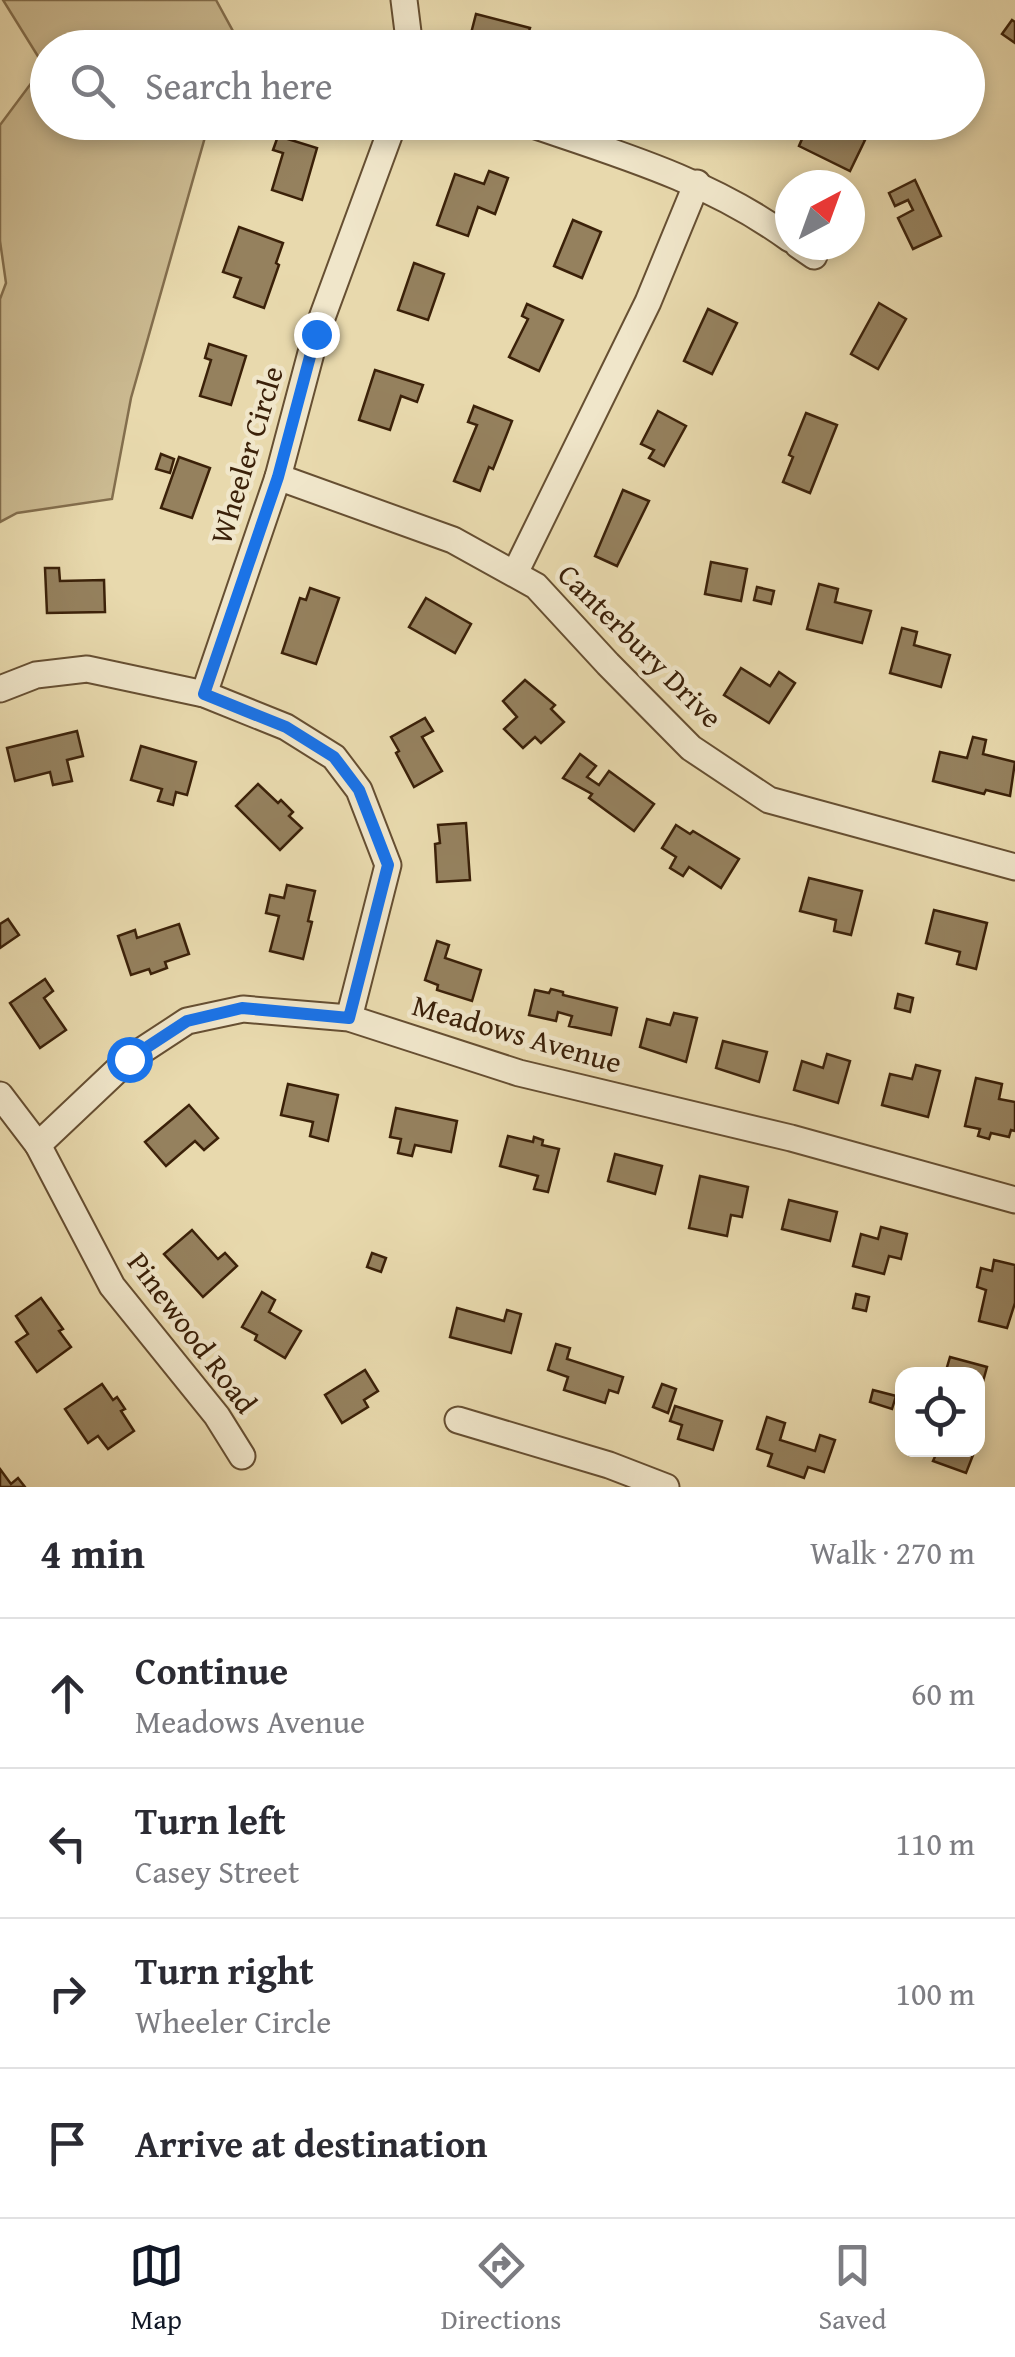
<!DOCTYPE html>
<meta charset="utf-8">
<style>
:root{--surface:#fff;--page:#f7f7f7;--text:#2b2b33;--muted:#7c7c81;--line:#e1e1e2;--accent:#111827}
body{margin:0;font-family:"Gentium Book Plus",serif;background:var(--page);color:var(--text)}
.controls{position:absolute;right:30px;bottom:30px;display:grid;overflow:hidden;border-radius:20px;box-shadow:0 5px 15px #0003}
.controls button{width:90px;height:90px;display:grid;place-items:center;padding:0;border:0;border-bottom:2px solid var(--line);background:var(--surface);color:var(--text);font:50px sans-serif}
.compass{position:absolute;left:775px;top:170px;width:90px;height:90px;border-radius:50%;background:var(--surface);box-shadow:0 5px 15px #0003;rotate:41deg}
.stop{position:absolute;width:30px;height:30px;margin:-22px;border:8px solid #1a73e8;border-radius:50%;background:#fff}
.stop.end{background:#1a73e8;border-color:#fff;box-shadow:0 2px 10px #0008}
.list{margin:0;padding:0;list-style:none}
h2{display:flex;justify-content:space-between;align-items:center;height:130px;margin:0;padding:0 40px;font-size:42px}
h2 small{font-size:32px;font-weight:400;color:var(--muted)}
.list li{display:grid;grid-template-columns:65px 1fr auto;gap:30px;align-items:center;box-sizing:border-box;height:150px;padding:0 40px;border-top:2px solid var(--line)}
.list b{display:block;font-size:38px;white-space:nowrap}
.list p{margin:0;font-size:32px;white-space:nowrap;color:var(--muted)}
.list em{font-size:32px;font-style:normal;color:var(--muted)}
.icon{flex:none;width:55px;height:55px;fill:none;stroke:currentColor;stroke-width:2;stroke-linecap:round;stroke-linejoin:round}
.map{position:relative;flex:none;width:1015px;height:1487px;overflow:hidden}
.search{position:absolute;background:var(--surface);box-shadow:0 5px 15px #0003;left:30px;right:30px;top:30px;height:110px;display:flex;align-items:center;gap:25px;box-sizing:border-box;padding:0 35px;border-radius:55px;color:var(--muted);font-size:38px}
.sheet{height:730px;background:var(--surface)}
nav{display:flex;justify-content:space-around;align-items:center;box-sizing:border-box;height:140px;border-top:2px solid var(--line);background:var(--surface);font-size:28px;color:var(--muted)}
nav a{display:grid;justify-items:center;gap:5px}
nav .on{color:var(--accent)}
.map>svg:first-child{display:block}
.green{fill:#cbba91;stroke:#836e4d;stroke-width:2.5}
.building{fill:#95815e;stroke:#3b2109;stroke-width:2.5}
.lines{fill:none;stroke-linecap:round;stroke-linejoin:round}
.minor-casing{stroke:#664f32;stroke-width:29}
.minor{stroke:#f0e6ca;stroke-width:25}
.route{stroke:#1a73e8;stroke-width:12}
.labels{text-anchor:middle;stroke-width:9;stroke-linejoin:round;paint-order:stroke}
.street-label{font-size:30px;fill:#3b2109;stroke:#f0e6ca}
</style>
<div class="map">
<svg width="1015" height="1487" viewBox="0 0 1015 1487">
<rect width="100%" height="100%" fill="#e8d9ad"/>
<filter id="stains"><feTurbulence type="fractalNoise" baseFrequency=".002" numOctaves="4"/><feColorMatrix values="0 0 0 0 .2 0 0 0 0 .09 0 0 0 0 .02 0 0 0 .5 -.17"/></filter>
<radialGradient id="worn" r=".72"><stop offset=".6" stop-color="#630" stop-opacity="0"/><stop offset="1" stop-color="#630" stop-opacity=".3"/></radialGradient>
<!-- green -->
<path class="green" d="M3,0H216L234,33L230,47L48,48V122L209,123L131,398L112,499L17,513L0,522V299L6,283L0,241V125L44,66Z"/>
<!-- building -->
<g class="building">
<path d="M476,14L530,28L524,48L468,45Z"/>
<path d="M1012,20L1015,22V43L1002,34Z"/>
<path d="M303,40L336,43L335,48H303Z"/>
<path d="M783,122H831L865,140L850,171L799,146L802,139L780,128Z"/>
<path d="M278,136L317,148L302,200L272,190L283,153L273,150Z"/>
<path d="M489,171L508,178L495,214L478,207L468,236L437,225L455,174L484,184Z"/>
<path d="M915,180L941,236L913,249L898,218L913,210L908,200L895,206L889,193Z"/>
<path d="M573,220L601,232L582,278L554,266Z"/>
<path d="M239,227L283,243L276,263L279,265L264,308L234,297L241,278L223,272Z"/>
<path d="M414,263L444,274L428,320L398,310Z"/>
<path d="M879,303L906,319L878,369L851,354Z"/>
<path d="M527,304L563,320L539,371L509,357L528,319L522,316Z"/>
<path d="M708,309L737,323L712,374L684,361Z"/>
<path d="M209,344L246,356L231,405L200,396L211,360L205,358Z"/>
<path d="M375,370L423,385L417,402L401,396L390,430L359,420Z"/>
<path d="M474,406L512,421L493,469L489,467L480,491L454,481L477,425L468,422Z"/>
<path d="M658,411L686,426L664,466L649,458L654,450L641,444Z"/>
<path d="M806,413L837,425L810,493L783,482L793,457L789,455Z"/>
<path d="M161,454L174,459L170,473L156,469Z"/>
<path d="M179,457L210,468L192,518L161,508Z"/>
<path d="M623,490L649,501L617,566L595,556Z"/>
<path d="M711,562L747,569L741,601L705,594Z"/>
<path d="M45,568H59L60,581L104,580L105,612L47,613Z"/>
<path d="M819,584L838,589L835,602L871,611L862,643L807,629Z"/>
<path d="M757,587L774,591L771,604L754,600Z"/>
<path d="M310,588L339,598L316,664L282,653L300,598L306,600Z"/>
<path d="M426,598L471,624L455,653L409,627Z"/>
<path d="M902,628L917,632L914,645L950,655L941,687L890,673Z"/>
<path d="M741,668L770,686L779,672L795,683L769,723L724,695Z"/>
<path d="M525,680L555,705L551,709L564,722L541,743L535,737L523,748L504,729L517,717L503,701Z"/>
<path d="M425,718L433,731L422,737L442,771L414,787L396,753L399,751L391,737Z"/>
<path d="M77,731L83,756L67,760L72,781L53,785L50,772L15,781L7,748Z"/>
<path d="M973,737L986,740L983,754L1015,762L1010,796L986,790L984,794L933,781L940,752L967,758Z"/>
<path d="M141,746L196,762L187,795L176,792L173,805L158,801L162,789L131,780Z"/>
<path d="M580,754L596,766L587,777L599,785L609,771L654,804L634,831L589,798L592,794L563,778Z"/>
<path d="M258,784L278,803L281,800L293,812L289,816L302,828L280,850L236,806Z"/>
<path d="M466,823L470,880L437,882L435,844L440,843L438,825Z"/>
<path d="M676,825L690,834L693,831L739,859L721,888L689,867L683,876L670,868L676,857L662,848Z"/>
<path d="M809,878L862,891L851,935L834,931L836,920L800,911Z"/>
<path d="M287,885L315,891L308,921L312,922L303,959L270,951L279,916L266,913L270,895L284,898Z"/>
<path d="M934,910L987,923L976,969L957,964L960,952L926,943Z"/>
<path d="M8,919L19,935L0,948V924Z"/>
<path d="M179,924L189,954L165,962L167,968L151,974L149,969L131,975L118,936L135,930L137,938Z"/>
<path d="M437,941L449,945L445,958L481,970L472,1001L437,990L438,985L425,980Z"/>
<path d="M45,979L53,991L44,998L66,1030L40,1048L10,1003Z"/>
<path d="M551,989L563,992V995L617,1008L611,1035L569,1026L572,1016L558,1012L556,1021L529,1015L535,990L549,993Z"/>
<path d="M898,994L913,998L910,1012L895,1008Z"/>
<path d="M674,1013L697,1018L686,1062L640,1047L647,1019L670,1025Z"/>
<path d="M723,1041L767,1052L759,1082L716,1068Z"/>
<path d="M827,1054L850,1061L838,1103L794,1090L802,1061L823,1068Z"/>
<path d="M916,1065L940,1071L928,1117L882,1105L890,1074L912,1079Z"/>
<path d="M976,1078L1002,1084L999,1099L1015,1102V1131L1011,1130L1009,1137L991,1133L989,1139L978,1136L980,1129L965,1126Z"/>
<path d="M288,1084L338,1095L328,1141L310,1136L313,1122L281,1115Z"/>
<path d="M189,1105L218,1138L204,1150L195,1141L166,1166L145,1142Z"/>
<path d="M396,1108L457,1121L451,1152L415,1145L412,1156L398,1153L401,1139L390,1137Z"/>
<path d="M508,1136L533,1142L534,1137L543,1140L542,1145L559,1149L548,1192L534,1189L538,1176L500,1166Z"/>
<path d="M615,1154L662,1166L655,1194L608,1181Z"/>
<path d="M700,1176L748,1187L742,1217L731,1215L727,1236L689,1228Z"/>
<path d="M789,1200L837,1212L830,1241L782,1229Z"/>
<path d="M881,1227L907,1234L901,1259L889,1256L884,1274L853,1266L861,1234L878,1239Z"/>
<path d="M192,1230L218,1259L225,1253L237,1266L203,1297L164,1254Z"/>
<path d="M372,1253L386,1258L381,1272L367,1267Z"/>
<path d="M994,1260L1015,1265V1303L1007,1328L979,1321L986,1290L977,1287L981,1268L992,1271Z"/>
<path d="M262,1292L275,1300L269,1312L301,1331L285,1358L255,1340L257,1335L242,1327Z"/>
<path d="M856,1294L869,1297L866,1311L853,1308Z"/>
<path d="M41,1298L63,1329L59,1331L71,1347L37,1372L16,1342L28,1334L16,1316Z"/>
<path d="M457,1308L504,1321L507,1310L521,1314L511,1353L450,1337Z"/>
<path d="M556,1344L570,1348L567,1359L623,1377L618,1393L609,1390L605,1403L564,1390L568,1377L548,1370Z"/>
<path d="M950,1357L987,1367L979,1396L978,1374H945Z"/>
<path d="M365,1370L378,1391L364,1400L368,1407L342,1423L325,1395Z"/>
<path d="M102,1384L113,1400L117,1397L125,1409L121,1411L134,1431L108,1449L98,1436L88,1443L65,1409Z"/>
<path d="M662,1384L676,1389L668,1413L653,1407Z"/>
<path d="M873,1390L896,1396L892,1409L870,1402Z"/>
<path d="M675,1406L722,1421L713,1450L678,1439L682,1425L670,1421Z"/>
<path d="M767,1417L785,1423L780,1440L815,1451L820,1435L835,1440L824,1472L808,1467L804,1478L768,1466L772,1454L757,1449Z"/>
<path d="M938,1450H975L966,1473L933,1461Z"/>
<path d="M0,1469L11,1484L18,1478L25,1487H0Z"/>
</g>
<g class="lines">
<defs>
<g id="minor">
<path d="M404,0L410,48"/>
<path d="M524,122C618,154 709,180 790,239"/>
<path d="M798,245L814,256"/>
<path d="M278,477L453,540L536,586L608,664L691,748L769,800L1015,867"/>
<path d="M515,573L648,302L697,183"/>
<path d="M0,689L36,675L87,669L204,694L286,727L334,757L359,790L388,865L349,1018"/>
<path d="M204,694L278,477L316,334L394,122"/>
<path d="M0,1095L38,1145L112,1286L217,1416L242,1456"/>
<path d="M38,1145L129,1059L187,1021L243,1009L349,1018L519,1073L791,1138L1015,1200"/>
<path d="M458,1420L609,1465L666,1487"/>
</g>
</defs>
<!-- minor casing -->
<use href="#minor" class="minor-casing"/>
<!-- minor -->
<use href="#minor" class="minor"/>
</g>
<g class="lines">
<!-- route -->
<path class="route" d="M129,1059L187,1021L242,1008L349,1018L388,865L359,790L334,757L286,727L204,694L278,477L316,334"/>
</g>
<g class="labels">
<!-- street labels -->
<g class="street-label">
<text transform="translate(247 455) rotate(-73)" y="10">Wheeler Circle</text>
<text transform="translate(640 646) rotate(45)" y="10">Canterbury Drive</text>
<text transform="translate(517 1034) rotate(16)" y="10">Meadows Avenue</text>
<text transform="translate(192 1333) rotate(53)" y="10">Pinewood Road</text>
</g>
</g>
<rect width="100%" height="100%" filter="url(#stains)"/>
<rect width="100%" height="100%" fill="url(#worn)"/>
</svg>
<div class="controls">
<button><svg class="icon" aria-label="locate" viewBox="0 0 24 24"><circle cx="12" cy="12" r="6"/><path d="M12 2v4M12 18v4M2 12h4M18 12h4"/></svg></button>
</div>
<svg class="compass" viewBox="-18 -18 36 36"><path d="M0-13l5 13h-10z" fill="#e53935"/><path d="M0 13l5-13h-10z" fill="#7c7c81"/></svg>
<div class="stop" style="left:129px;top:1059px"></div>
<div class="stop end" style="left:316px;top:334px"></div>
<div class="search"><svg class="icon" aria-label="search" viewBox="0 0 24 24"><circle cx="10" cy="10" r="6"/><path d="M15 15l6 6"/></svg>Search here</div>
</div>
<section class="sheet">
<h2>4 min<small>Walk · 270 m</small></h2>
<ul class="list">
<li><svg class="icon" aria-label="ahead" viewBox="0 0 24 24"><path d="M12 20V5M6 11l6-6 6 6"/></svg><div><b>Continue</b><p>Meadows Avenue</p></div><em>60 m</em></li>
<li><svg class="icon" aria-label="left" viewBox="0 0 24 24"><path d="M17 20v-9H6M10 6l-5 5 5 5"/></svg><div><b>Turn left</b><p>Casey Street</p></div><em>110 m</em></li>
<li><svg class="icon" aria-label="right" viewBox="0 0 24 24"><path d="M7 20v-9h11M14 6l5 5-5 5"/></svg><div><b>Turn right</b><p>Wheeler Circle</p></div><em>100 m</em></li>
<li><svg class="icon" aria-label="arrive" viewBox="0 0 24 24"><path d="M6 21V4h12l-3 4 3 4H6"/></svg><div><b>Arrive at destination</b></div></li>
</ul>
</section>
<nav>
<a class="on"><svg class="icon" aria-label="map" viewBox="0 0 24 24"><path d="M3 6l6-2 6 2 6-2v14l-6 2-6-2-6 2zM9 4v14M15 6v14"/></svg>Map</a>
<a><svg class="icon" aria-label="directions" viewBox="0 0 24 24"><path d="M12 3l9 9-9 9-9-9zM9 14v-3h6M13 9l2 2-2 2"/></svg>Directions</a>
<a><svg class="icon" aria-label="saved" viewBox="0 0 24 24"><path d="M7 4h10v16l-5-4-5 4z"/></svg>Saved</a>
</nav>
